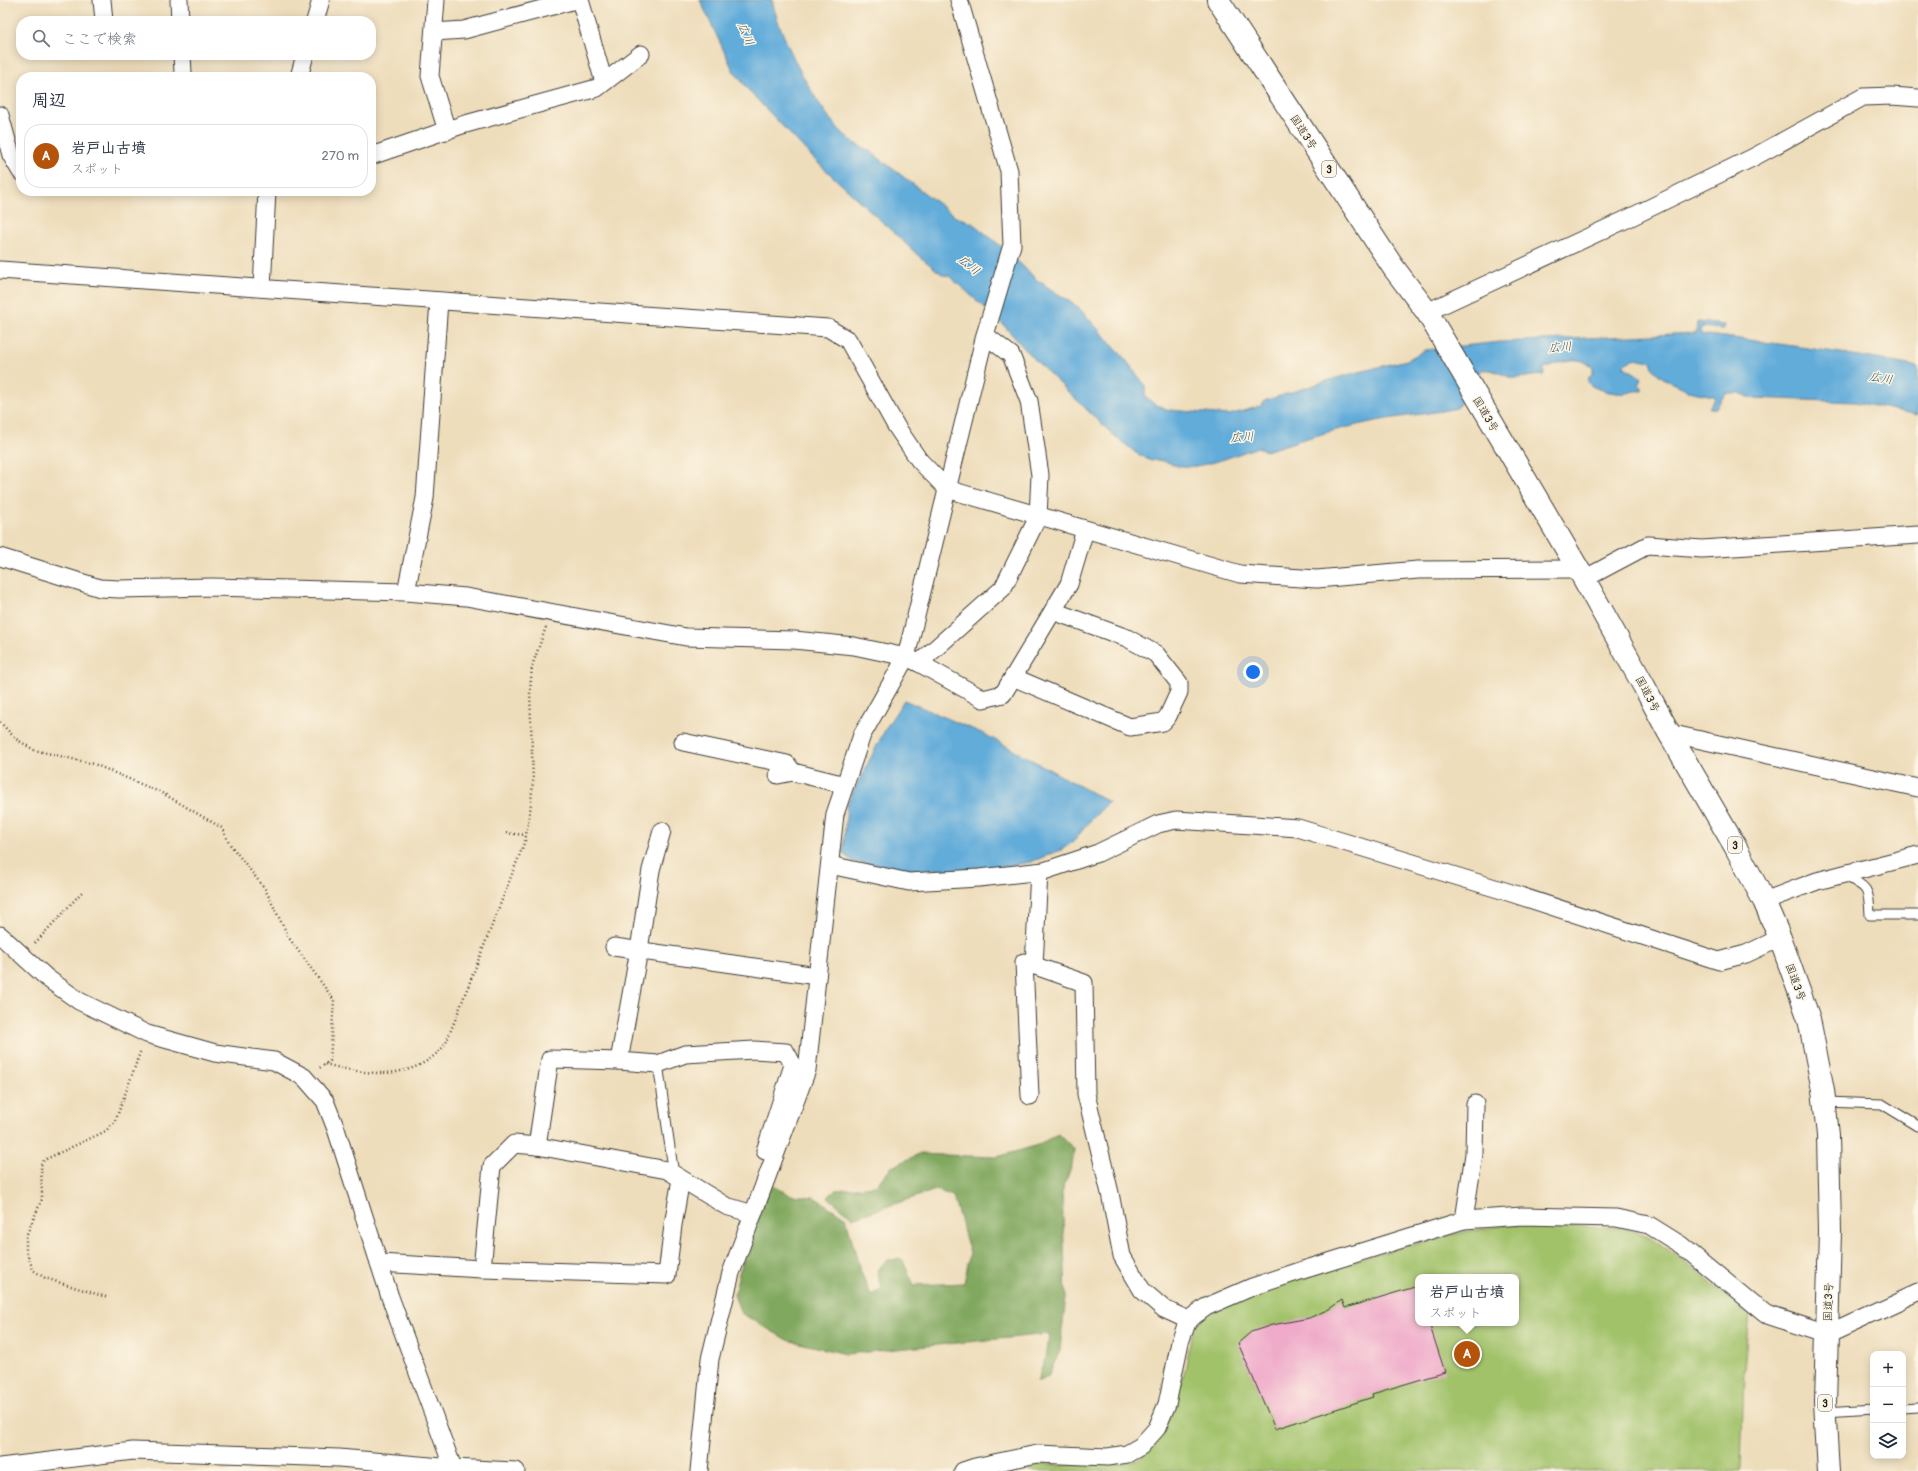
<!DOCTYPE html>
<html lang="ja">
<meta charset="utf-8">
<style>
:root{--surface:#fff;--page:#f2f2f3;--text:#1f2937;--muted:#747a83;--line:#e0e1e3;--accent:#b45309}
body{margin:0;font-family:Pangolin,"Klee One",sans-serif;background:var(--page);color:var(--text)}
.controls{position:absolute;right:12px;bottom:12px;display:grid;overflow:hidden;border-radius:8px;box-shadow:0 2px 10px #0003}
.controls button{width:36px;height:36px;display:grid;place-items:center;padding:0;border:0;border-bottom:1px solid var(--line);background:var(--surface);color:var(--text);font:20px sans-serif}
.you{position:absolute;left:1253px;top:672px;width:14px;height:14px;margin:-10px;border:3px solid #fff;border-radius:50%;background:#1a73e8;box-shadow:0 0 0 6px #1a73e833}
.badge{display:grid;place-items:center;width:26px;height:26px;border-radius:50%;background:var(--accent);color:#fff;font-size:13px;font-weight:700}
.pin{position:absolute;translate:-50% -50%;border:2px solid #fff;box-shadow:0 1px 4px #0006}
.popup{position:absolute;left:1415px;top:1274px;width:104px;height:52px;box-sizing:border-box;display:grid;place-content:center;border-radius:8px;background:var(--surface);filter:drop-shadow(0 1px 3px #0005);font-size:13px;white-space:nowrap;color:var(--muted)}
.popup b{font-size:15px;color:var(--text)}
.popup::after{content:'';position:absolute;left:50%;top:100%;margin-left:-8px;border:8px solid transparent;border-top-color:var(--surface)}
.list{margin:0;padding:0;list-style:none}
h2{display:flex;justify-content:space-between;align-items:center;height:52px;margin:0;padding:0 16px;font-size:17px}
h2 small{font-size:13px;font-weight:400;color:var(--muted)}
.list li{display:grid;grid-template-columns:26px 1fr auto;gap:12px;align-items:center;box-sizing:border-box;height:64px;margin:0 8px 8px;padding:0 8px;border:1px solid var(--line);border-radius:16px}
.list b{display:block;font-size:15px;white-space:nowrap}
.list p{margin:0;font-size:13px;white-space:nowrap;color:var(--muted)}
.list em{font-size:13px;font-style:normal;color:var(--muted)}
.icon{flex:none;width:22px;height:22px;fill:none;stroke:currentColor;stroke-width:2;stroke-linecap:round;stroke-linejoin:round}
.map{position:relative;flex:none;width:1918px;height:1471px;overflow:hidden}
.search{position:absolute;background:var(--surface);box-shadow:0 2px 10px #0003;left:16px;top:16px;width:360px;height:44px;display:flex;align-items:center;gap:10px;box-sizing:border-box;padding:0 14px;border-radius:16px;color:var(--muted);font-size:15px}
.panel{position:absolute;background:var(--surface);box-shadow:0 2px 10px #0003;left:16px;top:72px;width:360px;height:124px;border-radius:16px}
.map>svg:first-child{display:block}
.green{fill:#a2c26a;stroke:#5f6f43;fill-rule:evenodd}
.forest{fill:#81a85e;stroke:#4e623d}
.water{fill:#62acda;stroke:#3f647b}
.building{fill:#efa9c9}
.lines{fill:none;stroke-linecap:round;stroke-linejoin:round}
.lane-casing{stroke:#3c3934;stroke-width:11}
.street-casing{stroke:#3c3934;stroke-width:19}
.highway-casing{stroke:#3c3934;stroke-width:24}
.path{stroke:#3c3934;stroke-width:2.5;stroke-dasharray:1 3;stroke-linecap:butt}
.lane{stroke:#fff;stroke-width:9}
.street{stroke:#fff;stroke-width:17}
.highway{stroke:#fff;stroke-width:22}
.labels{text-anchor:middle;stroke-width:3;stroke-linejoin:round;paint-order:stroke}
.shield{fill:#fcf5e5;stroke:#5f5d58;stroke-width:1}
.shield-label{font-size:10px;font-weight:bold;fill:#1c1c1c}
.street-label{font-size:11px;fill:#1c1c1c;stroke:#fcf5e5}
.water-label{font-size:12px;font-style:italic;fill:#385668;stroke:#fcf5e5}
</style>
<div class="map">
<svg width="1918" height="1471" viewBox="0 0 1918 1471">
<rect width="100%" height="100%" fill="#fcf5e5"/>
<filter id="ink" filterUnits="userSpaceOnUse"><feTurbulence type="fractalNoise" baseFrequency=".025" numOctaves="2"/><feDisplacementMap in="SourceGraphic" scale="8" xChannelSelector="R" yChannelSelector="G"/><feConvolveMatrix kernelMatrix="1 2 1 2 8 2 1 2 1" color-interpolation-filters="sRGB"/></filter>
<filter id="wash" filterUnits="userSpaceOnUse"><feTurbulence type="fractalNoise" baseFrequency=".012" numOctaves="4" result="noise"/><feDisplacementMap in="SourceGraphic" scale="16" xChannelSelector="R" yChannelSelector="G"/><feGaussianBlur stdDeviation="0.9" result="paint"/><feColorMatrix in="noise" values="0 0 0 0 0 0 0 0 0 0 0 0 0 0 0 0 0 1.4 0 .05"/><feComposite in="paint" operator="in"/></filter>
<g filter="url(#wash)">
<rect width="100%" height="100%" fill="#edb"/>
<!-- green -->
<path class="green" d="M1506,1225L1626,1228L1650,1237L1683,1260L1712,1285L1749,1313L1744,1370L1741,1471H996L1022,1463L1070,1465L1121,1464L1138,1459L1149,1451L1164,1432L1186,1367L1190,1342L1195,1327L1207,1314L1274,1285L1372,1255L1464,1232ZM1418,1277H1516V1323H1418Z"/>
<!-- forest -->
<path class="forest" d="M1059,1134L1074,1149L1072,1165L1062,1192L1066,1297L1060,1350L1048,1377L1037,1382L1047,1353L1049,1334L846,1354L787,1340L741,1313L734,1295L739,1273L770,1184L790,1195L814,1197L846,1218L860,1270L871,1295L882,1289L877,1270L888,1260L902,1259L914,1285L964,1283L970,1253L953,1196L936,1190L853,1218L828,1197L835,1190L876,1186L890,1168L919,1154L997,1157L1035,1146Z"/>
<!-- water -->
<g class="water">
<path d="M700,0H772C780,37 811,97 836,126C841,132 849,139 856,144C864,149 870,149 876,156L956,217L972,223L1006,250L1037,280L1078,307L1125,359L1145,385V396L1154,404L1169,410L1229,415L1261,406L1264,401L1343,376L1407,360L1425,350L1500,342L1696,333L1697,322L1725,325L1724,329L1701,327L1700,334C1773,343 1846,352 1918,367V415L1855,402L1751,398L1740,393H1726L1715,409L1709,408L1715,399L1714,396L1687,391L1684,388C1672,382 1654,377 1651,362C1643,358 1629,358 1623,366L1641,377L1639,385L1642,387V391C1632,390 1634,392 1626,393C1618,395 1590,389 1588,382L1589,377L1593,373V368C1579,353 1560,362 1544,368V375C1534,375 1525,378 1515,378C1503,377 1496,368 1481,370L1457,408C1434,413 1411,415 1387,419C1346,426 1306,438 1266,451L1258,447C1235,455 1210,466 1186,467C1174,468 1164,457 1151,461L1136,453L1109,431L1031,356L999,320L949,276L943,275L919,256L815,160L750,92L733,70Z"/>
<path d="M904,700L984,734L1109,802L1089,822L1073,842L1061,850L1031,862L997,868L967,870H917L854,862L843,854L847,804L886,728Z"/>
</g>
<g id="blocks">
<!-- building -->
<path class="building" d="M1418,1286V1323H1429L1445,1372L1372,1394L1373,1397L1275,1429L1238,1343L1251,1332L1272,1325L1309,1318L1329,1309L1342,1300L1345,1308Z"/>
</g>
</g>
<g filter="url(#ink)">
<use href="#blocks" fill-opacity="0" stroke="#3c3934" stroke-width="1"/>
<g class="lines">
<defs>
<g id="lane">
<path d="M1843,875C1867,887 1869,887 1870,915H1918"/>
<path d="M658,1064L674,1175"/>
<path d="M1825,1102L1882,1104L1918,1126"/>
<path d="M1903,1409L1918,1408"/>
<path d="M1826,1413L1873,1410"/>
</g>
<g id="street">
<path d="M102,0L104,21"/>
<path d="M179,0L180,21"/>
<path d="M436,0L430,76L447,131"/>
<path d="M580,0L604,82"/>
<path d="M315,21L321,0"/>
<path d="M434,32L464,30L575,0"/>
<path d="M182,55L183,72"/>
<path d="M299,77L305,55"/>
<path d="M0,115L11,155L21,172"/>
<path d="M371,156L462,125L597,88L641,54"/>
<path d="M0,270L828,328L848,340L896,426L919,460L947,489L1240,574L1317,579L1418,570L1578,569"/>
<path d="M262,288L267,191"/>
<path d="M1427,312L1627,219L1754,157L1863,97L1892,96L1918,98"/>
<path d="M0,557L100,588L119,589L213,587L406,592L466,597L686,637L794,640L854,646L906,657L919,663L983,699L1003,694L1069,584L1085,530"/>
<path d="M1584,579L1648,545L1702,549L1918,535"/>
<path d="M406,592L425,498L439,301"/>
<path d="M919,663L1003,588L1038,517L1040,475L1029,401L1011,355L985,335"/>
<path d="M1013,677L1130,727L1163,722L1168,716L1179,692V683L1156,654L1127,638L1053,611"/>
<path d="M1669,733L1918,788"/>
<path d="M683,742L787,764L793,772"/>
<path d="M778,775L793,772L845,785"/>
<path d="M830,865L909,882L979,878L1044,871L1098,853L1158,824L1176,820L1298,828L1508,892L1719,961L1746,954L1780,938"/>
<path d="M1764,901L1817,881L1918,855"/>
<path d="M0,935L47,978L79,1001L147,1034L215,1053L274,1061L304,1077L325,1101L336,1129L390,1297L453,1468"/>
<path d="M614,947L817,976"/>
<path d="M1034,965L1039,872"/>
<path d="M619,1061L639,950L651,870L662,831"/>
<path d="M1030,1096L1024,962L1084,983L1086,1094L1110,1193L1122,1256L1142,1290L1164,1309L1188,1320"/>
<path d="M537,1146L550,1059L619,1061L658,1064L685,1054L754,1050L786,1052L793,1065L765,1151"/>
<path d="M1464,1220L1474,1154L1475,1104"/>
<path d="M379,1263L482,1269L667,1275L673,1225L681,1179"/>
<path d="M482,1269L492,1166L514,1144L537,1146L667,1170L726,1206L753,1214"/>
<path d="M0,1467L133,1451L339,1458L453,1468L516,1471"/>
<path d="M699,1471L710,1359L731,1273L807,1070L835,814L862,735L906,657L985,335L1012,245L1009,171L959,0"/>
<path d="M963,1471L975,1467L1037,1454L1108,1457L1127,1454L1141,1446L1157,1428L1167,1404L1180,1342L1188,1320L1206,1307L1252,1287L1303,1270L1464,1220L1522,1216L1616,1218L1649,1225L1681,1245L1765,1314L1827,1334L1918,1292"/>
</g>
<path id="highway" d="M1218,0L1393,267L1427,312L1584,579L1644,686L1669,733L1736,848L1764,901L1780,938L1809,1019L1823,1090L1828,1135L1830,1232L1825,1402L1829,1471"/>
</defs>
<!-- lane casing -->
<use href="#lane" class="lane-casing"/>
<!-- street casing -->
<use href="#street" class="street-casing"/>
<!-- highway casing -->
<use href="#highway" class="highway-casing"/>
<!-- path -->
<g class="path">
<path d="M0,722L16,739L34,750L94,764L164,794L222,828L229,843L265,889L289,938L334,1000L330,1061L318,1069"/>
<path d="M506,833L526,835"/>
<path d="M35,943L82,892"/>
<path d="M325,1064C366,1075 416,1083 446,1043L525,841L530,812L533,781L530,692L532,666L546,627"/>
<path d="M106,1297L45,1278L33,1270L26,1250V1236L42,1199L41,1165L44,1160L106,1131L116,1119L141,1050"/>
</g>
<!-- lane -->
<use href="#lane" class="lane"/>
<!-- street -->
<use href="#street" class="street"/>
<!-- highway -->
<use href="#highway" class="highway"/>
</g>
</g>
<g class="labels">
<!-- shield labels -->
<g class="shield">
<rect x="1322" y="161" width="14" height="16" rx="3"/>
<rect x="1728" y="837" width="14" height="16" rx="3"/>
<rect x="1818" y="1395" width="14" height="16" rx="3"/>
</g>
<g class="shield-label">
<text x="1329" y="173">3</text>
<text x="1735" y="849">3</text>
<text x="1825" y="1407">3</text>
</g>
<!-- street labels -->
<g class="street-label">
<text transform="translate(1304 132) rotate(57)" y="4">国道3号</text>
<text transform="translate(1486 414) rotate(59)" y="4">国道3号</text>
<text transform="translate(1648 694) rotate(62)" y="4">国道3号</text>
<text transform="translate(1796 982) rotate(70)" y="4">国道3号</text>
<text transform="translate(1828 1302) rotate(-88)" y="4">国道3号</text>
</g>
<!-- water labels -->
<g class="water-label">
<text transform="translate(746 34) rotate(67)" y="4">広川</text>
<text transform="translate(969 265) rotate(39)" y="4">広川</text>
<text transform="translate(1560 347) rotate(-5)" y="4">広川</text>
<text transform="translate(1881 378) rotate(9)" y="4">広川</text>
<text transform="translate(1242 437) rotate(-4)" y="4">広川</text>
</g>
</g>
</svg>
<div class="controls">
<button>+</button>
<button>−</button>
<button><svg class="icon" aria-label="layers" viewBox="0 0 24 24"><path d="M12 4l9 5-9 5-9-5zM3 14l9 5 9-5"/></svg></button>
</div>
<div class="you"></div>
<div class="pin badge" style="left:1467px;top:1354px">A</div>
<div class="popup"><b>岩戸山古墳</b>スポット</div>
<div class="search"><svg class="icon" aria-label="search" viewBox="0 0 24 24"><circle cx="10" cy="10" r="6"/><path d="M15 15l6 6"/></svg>ここで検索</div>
<section class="panel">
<h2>周辺<small></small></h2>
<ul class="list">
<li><span class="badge">A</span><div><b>岩戸山古墳</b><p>スポット</p></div><em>270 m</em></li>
</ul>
</section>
</div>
